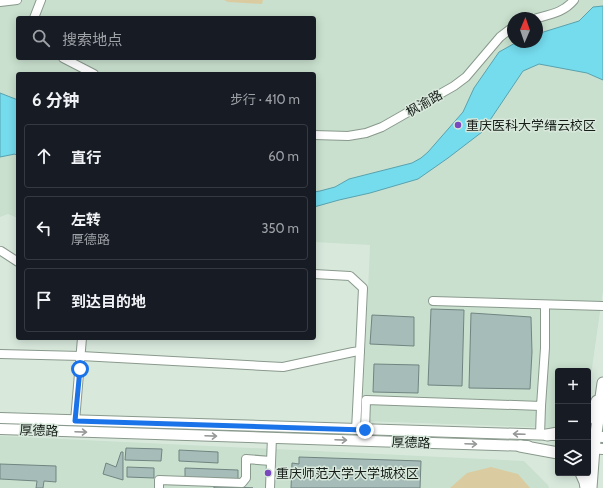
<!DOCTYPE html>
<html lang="zh">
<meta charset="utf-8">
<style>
:root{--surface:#171b24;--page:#20242c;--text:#f1f3f6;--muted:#9ea1a6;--line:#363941}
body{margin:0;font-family:Cabin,"Noto Sans SC",sans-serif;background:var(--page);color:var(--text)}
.controls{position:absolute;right:12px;bottom:12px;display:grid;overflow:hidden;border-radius:4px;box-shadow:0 2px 10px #0003}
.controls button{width:36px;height:36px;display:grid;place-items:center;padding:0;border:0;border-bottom:1px solid var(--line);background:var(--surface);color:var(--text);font:20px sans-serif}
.compass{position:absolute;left:507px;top:12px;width:36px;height:36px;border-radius:50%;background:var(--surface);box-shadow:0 2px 10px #0003;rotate:2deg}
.stop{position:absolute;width:12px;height:12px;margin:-9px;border:3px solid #1a73e8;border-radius:50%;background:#fff}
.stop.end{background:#1a73e8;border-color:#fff;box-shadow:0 1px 4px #0008}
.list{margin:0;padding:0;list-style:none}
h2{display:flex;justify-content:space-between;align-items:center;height:52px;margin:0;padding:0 16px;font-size:17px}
h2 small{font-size:13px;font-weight:400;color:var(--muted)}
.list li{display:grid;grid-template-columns:26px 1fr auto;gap:12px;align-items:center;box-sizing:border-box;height:64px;margin:0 8px 8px;padding:0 8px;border:1px solid var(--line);border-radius:4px}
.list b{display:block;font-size:15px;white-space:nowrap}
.list p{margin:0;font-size:13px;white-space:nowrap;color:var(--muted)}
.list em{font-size:13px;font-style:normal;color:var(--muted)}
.icon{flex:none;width:22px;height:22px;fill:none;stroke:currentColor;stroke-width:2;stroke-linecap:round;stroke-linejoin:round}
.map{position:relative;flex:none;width:603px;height:488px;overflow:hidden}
.search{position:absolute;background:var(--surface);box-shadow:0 2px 10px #0003;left:16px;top:16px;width:300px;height:44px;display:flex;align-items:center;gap:10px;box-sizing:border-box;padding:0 14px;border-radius:4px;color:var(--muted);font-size:15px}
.panel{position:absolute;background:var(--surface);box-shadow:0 2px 10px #0003;left:16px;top:72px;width:300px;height:268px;border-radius:4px}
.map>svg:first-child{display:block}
.built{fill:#c9e0ce;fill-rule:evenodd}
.green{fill:#dacca0}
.water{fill:#75dcee;stroke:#58a2ae}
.building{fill:#a6bcb8;stroke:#708581}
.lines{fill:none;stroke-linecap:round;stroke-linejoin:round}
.minor-casing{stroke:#89998c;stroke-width:10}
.major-casing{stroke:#89998c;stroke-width:12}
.highway-casing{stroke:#89998c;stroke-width:13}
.minor{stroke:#fff;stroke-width:8}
.major{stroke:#fff;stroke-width:10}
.highway{stroke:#fff;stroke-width:11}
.oneway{stroke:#969997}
.route{stroke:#1a73e8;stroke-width:5}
.poi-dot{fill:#7948bf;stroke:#d8e9dc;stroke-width:1.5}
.labels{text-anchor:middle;stroke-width:3;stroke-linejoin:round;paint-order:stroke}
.street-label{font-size:13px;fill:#161c18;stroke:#d8e9dc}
.poi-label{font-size:13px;fill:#161c18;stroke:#d8e9dc;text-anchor:start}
</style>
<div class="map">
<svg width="603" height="488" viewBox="0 0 603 488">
<rect width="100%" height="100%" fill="#d8e9dc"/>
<!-- built -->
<g class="built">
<path d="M0,0H603V291L588,396V371H558V428L362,421L370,245L314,242V74H18V218L8,214L0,217ZM18,18H314V58H18ZM513,18H537V42H513Z"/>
<path d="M0,436L524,461L548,485L549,488H0Z"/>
</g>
<!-- green -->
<g class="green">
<path d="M224,0H263L262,4L228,2Z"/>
<path d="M491,467L518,474L530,488H450L467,473Z"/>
</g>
<!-- water -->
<g class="water">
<path d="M603,6V80L587,73L539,64L523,71L482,132L448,158L418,179L370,193L339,200L314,207V192L320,191L335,187L349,179L412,163L421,158L428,152L463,112L474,88L499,52L517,42H537V34L579,21L593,7Z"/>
<path d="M0,93L18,100V157L15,154L0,157Z"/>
</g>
<!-- building -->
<g class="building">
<path d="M431,309L464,310L462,386L428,385Z"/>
<path d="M471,313L531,317L532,352L530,389L469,388Z"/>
<path d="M372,315L414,317V346L370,344Z"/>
<path d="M374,364L419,365L418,393L373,392Z"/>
<path d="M126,448L162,449L161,461L125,460Z"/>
<path d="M179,450L218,452V463L179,461Z"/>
<path d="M121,452H123V480L103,474L106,463L116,467Z"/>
<path d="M299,457L421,461L420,488H291L292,463L299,464Z"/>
<path d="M0,464L56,466V482L44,481L43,488H36L37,481L0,479Z"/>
<path d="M127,467L154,468V478L127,477Z"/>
<path d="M185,468L238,470V480L185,478Z"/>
<path d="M214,486L253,488H214Z"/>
</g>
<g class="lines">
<defs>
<g id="minor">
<path d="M0,2L17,0"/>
<path d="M34,18L41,0"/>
<path d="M537,18C552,14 564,12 574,0"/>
<path d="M63,58L94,74"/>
<path d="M314,135L348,136L366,133L382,127L454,86L466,77L500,37L513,27"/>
<path d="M1,251L18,262"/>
<path d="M433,301L603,306"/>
<path d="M0,354L81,356L283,367L353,352L360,351L363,288L350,276L314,274"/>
<path d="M75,421L82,338"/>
<path d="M356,430L360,351"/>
<path d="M365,430L366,400L541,406L545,348V305"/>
<path d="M540,435L541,406"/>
<path d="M159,488V480L242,483L246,478V459L271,461"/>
<path d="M270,488L272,437"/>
</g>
<g id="major">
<path d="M0,418L554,435"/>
<path d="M0,429L528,446"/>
<path d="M588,436L603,437"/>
<path d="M588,448L603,449"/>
</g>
<g id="highway">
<path d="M588,419L591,415L597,401"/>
<path d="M547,435L558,433"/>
<path d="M520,446L558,453"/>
<path d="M581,473L585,482L586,488"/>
<path d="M591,488L594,448L603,383"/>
</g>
</defs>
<!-- minor casing -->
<use href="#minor" class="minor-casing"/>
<!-- major casing -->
<use href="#major" class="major-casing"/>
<!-- highway casing -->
<use href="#highway" class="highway-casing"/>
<!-- minor -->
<use href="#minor" class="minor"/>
<!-- major -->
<use href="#major" class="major"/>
<!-- highway -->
<use href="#highway" class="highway"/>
</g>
<!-- one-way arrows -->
<defs><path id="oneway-shaft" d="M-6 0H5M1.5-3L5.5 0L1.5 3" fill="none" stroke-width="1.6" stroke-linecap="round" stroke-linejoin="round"/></defs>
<g class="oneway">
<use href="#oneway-shaft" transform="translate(81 432) rotate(2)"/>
<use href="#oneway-shaft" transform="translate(519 434) rotate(-178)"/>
<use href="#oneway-shaft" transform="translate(211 436) rotate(2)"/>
<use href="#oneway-shaft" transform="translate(341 440) rotate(2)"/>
<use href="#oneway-shaft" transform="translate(471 444) rotate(2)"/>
</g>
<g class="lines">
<!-- route -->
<path class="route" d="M80,369L75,421L365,430"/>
</g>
<!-- markers -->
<g class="poi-dot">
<circle cx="458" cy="125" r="4"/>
<circle cx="268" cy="473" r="4"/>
</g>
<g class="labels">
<!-- street labels -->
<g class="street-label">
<text transform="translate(424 103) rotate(-30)" y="5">枫渝路</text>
<text transform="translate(39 430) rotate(2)" y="5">厚德路</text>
<text transform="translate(411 442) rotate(2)" y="5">厚德路</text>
</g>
<!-- poi labels -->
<g class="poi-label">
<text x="466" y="130">重庆医科大学缙云校区</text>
<text x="276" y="478">重庆师范大学大学城校区</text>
</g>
</g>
</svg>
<div class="controls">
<button>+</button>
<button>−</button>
<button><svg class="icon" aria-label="layers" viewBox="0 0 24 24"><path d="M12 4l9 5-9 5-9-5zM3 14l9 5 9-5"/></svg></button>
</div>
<svg class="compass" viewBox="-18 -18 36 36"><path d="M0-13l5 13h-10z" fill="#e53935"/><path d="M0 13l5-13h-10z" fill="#9ea1a6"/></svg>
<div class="stop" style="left:80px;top:369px"></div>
<div class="stop end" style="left:365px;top:430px"></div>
<div class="search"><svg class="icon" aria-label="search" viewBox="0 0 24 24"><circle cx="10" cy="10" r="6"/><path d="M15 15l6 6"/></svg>搜索地点</div>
<section class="panel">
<h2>6 分钟<small>步行 · 410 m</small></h2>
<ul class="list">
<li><svg class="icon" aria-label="ahead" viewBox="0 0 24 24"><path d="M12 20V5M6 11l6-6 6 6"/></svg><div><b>直行</b></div><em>60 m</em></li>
<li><svg class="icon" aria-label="left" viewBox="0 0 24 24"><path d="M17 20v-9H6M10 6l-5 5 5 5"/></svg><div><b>左转</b><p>厚德路</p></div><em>350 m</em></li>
<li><svg class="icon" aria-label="arrive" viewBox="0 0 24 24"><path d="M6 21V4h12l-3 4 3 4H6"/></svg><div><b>到达目的地</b></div></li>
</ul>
</section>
</div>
